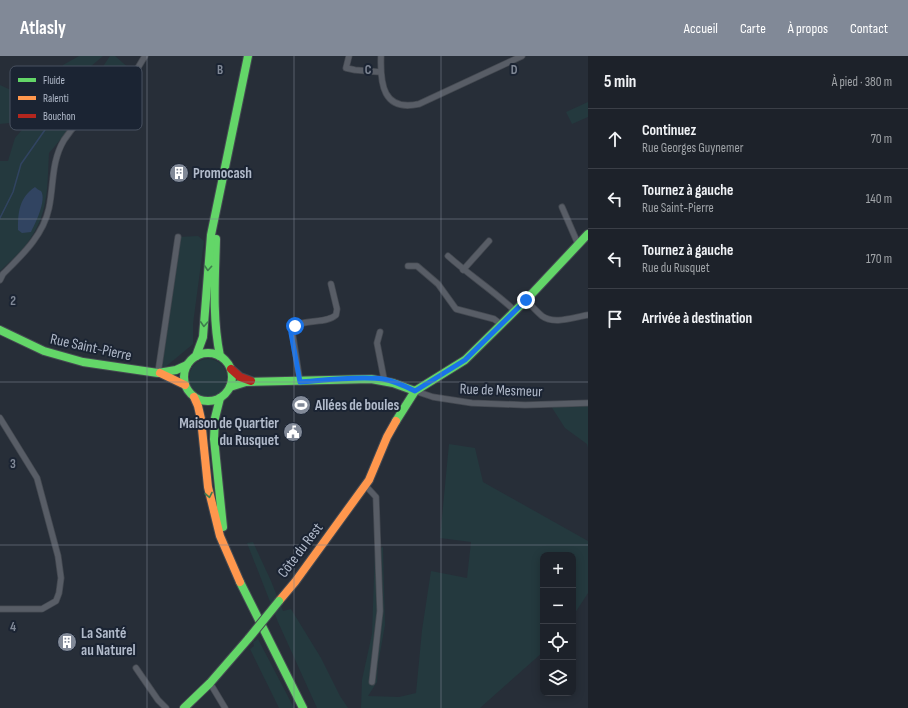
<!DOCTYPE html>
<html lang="fr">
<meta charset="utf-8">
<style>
:root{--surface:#1d222a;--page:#252a32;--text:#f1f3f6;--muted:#a0a4a8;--line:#3b3f47;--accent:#818997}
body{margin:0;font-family:"Sofia Sans Condensed",sans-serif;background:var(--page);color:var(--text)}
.controls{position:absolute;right:12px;bottom:12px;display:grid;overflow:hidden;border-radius:8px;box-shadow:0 2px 10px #0003}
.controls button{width:36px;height:36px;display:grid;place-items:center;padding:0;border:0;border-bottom:1px solid var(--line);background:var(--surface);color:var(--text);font:20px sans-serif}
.stop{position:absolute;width:12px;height:12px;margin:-9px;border:3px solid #1a73e8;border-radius:50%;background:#fff}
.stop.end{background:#1a73e8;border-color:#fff;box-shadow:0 1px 4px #0008}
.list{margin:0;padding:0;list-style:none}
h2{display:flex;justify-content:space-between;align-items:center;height:52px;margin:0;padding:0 16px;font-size:17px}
h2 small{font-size:13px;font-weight:400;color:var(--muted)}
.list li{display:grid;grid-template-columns:26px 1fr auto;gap:12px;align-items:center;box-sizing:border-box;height:60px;padding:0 16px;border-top:1px solid var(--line)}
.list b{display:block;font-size:15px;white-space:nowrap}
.list p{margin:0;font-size:13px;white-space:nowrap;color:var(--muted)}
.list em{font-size:13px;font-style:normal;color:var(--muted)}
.icon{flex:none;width:22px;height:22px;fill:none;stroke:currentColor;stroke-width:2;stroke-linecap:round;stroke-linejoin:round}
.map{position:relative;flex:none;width:588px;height:652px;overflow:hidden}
header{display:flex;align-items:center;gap:24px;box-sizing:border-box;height:56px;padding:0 20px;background:var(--accent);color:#fff}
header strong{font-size:19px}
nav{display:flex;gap:22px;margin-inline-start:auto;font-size:14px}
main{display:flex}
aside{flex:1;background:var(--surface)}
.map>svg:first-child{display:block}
.green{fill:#24393e}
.water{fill:#314461}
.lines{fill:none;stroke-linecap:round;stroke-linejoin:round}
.stream{stroke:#314461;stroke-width:1.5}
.street-casing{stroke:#444951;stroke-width:7}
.fast-casing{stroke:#444951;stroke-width:10}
.slow-casing{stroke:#444951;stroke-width:10}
.jam-casing{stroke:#444951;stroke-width:10}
.street{stroke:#585d66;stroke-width:5.5}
.fast{stroke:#63d668;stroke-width:8}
.slow{stroke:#ff974d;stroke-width:8}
.jam{stroke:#b3261e;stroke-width:8}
.fast-bridge-casing{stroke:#444951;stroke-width:10;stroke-linecap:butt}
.fast-bridge{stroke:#63d668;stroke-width:8}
.oneway{stroke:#3f7d4e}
.route{stroke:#1a73e8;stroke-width:5}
.grid{fill:none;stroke:#818997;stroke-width:1;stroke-opacity:0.55}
.labels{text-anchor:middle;stroke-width:4;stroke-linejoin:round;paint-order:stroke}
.poi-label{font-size:15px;font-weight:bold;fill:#b1baca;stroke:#1b2433;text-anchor:start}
.street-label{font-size:15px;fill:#b1baca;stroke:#1b2433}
.key{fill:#1b2433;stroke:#485160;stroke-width:1}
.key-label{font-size:11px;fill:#b1baca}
.grid-label{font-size:13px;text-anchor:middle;font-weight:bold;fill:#818997;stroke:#1b2433;stroke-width:4;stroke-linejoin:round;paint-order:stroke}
</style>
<header>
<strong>Atlasly</strong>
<nav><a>Accueil</a><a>Carte</a><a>À propos</a><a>Contact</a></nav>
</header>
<main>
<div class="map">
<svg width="588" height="652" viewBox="0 0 588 652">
<rect width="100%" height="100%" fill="#272e38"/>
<!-- green -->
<g class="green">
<path d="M79,0H103L90,11L15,65L9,67L0,68V29L26,41L34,42L53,29L58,15L63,9Z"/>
<path d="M110,0H115L131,14C124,23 118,33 109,40C101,46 91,51 83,58C70,69 61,84 49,97C47,134 49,158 26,189C19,198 8,207 0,215V105H8L15,82L27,68L26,65L102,12Z"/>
<path d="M588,46V61L572,68L566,56Z"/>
<path d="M198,180L204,185L193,268V288L158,317L178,181Z"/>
<circle cx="208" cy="322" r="19"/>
<path d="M549,347L588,348V392L587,388L565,372Z"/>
<path d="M449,388L475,392L483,426L588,485V537L573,560V499H543V596L480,652H361L362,624L372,578L375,494L383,491L385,569L378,608L377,626L368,640L399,641L416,637L422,574L431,515L467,522L471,486L440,482Z"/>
<path d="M253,486L271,525L283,555L291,553L321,602L340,640L348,652H317L278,566L247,487Z"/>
<path d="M258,583L294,652H279L250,593L254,590L253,586Z"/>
</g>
<!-- water -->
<path class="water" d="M35,131C36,132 40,135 41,135C47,144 35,168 31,176L22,177L18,174C18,156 19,142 35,131Z"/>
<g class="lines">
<!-- stream -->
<g class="stream">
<path d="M64,53L113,18"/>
<path d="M0,162L13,136L21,108L47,71"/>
</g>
<defs>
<g id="street">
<path d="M349,0L346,12L355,14L380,16"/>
<path d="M381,0C380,28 383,56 419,48L522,0"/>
<path d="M562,151L578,188"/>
<path d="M448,200C469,219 494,235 515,255"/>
<path d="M408,210H417L438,228L456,253L494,263L502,269"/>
<path d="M463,214L489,185"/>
<path d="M0,224L3,218C22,199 43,180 49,152C54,128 51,106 64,84C73,70 87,57 101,48C107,44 115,40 121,35C131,26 138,11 145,0"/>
<path d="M526,244C531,249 536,255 542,260C554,269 574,261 588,259"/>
<path d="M380,276L377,287L384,323"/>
<path d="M158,317L178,181"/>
<path d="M300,326L292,274C301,261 325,269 336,259L337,253L331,228"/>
<path d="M415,335L433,341L472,347L525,349L588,347"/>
<path d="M0,362L37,422L58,500L61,522L59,537L56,545L42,553H0"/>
<path d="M365,429L376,441L380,555L372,626"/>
<path d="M136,612L158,644L166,652"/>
<path d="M210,627L225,652"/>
</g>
<g id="fast">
<path d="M216,183C215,222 212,261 220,300"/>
<path d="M0,274L44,295L83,306L158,317L176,314L187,309"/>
<circle cx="208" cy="321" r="24"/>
<path d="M196,300L203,281L211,179L248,0"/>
<path d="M230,331L246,326L371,323L393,327L415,335"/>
<path d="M220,342L215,362L214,383L223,471"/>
<path d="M396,365L415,335L465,304L526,244L588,178"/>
<path d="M240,526L303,652"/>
<path d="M184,652L210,627L249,582"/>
</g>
<g id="slow">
<path d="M160,317L185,329"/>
<path d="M194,341L198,350L201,363L208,431L220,480L240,526"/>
<path d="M279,545L295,526L369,424L387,381L396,365"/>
</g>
<path id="jam" d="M231,313L240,321L251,325"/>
</defs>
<!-- street casing -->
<use href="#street" class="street-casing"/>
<!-- fast casing -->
<use href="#fast" class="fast-casing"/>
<!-- slow casing -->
<use href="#slow" class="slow-casing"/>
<!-- jam casing -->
<use href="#jam" class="jam-casing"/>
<!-- street -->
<use href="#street" class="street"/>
<!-- fast -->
<use href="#fast" class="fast"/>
<!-- slow -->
<use href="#slow" class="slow"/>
<!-- jam -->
<use href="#jam" class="jam"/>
<defs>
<path id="fast-bridge" d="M249,582L279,545"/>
</defs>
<!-- fast-bridge casing -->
<use href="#fast-bridge" class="fast-bridge-casing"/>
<!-- fast-bridge -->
<use href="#fast-bridge" class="fast-bridge"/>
</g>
<!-- one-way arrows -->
<defs><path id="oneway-chevron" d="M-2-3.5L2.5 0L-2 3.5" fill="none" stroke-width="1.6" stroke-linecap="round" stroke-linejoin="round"/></defs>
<g class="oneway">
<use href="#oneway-chevron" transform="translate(208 212) rotate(94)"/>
<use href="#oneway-chevron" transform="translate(204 268) rotate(93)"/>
<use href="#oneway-chevron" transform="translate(209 439) rotate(79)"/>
</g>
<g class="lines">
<!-- route -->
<path class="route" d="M295,270L291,277L300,326C326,324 358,320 383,323C395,325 405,330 415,335L465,304L526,244"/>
</g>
<!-- grid -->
<path class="grid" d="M147,0V652M294,0V652M441,0V652M0,163H588M0,326H588M0,489H588"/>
<!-- icons -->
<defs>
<symbol id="building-disc" viewBox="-11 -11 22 22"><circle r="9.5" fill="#818997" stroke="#1b2433"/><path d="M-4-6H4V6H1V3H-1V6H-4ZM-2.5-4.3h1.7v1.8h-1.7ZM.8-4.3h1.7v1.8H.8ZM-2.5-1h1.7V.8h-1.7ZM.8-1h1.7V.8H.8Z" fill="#fff"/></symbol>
<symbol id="stadium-disc" viewBox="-11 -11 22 22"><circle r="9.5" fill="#818997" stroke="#1b2433"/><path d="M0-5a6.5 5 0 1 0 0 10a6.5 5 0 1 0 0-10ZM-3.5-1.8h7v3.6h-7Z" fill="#fff"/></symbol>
<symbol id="civic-disc" viewBox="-11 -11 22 22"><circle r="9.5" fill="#818997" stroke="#1b2433"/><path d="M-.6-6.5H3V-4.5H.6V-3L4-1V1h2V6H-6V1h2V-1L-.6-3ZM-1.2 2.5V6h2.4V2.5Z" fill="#fff"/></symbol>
</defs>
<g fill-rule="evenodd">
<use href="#building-disc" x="168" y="106" width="22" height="22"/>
<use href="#stadium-disc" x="290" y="338" width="22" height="22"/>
<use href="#civic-disc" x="282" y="365" width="22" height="22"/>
<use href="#building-disc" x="56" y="575" width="22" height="22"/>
</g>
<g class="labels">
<!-- poi labels -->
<g class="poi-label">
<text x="193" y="122">Promocash</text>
<text x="315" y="354">Allées de boules</text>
<text x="279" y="372" text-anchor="end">Maison de Quartier<tspan x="279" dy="17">du Rusquet</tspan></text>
<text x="81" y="582">La Santé<tspan x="81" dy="17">au Naturel</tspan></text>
</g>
<!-- street labels -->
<g class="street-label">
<text transform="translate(91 291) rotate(12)" y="5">Rue Saint-Pierre</text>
<text transform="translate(501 334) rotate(2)" y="5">Rue de Mesmeur</text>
<text transform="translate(300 494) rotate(-53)" y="5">Côte du Rest</text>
</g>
</g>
<!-- legend -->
<rect x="10" y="10" width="132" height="64" rx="6" class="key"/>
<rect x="18" y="22" width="18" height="4" fill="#63d668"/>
<rect x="18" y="40" width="18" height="4" fill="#ff974d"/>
<rect x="18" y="58" width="18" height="4" fill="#b3261e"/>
<g class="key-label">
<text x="43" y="28">Fluide</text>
<text x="43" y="46">Ralenti</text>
<text x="43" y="64">Bouchon</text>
</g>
<g class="grid-label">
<text x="220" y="18">B</text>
<text x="368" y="18">C</text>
<text x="514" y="18">D</text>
<text x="13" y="249">2</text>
<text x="13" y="412">3</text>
<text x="13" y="575">4</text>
</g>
</svg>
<div class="controls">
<button>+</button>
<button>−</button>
<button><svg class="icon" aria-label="locate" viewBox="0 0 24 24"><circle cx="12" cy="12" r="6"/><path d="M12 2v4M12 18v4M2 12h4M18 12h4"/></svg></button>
<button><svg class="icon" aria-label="layers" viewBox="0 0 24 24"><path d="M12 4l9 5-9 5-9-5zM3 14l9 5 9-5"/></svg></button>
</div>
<div class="stop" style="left:295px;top:270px"></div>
<div class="stop end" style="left:526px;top:244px"></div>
</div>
<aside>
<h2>5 min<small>À pied · 380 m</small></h2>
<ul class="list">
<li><svg class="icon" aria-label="ahead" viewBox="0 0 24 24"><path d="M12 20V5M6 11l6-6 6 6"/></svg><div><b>Continuez</b><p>Rue Georges Guynemer</p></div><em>70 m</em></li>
<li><svg class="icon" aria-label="left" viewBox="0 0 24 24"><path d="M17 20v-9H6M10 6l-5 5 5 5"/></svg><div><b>Tournez à gauche</b><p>Rue Saint-Pierre</p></div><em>140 m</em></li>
<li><svg class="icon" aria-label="left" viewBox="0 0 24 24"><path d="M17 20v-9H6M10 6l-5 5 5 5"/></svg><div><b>Tournez à gauche</b><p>Rue du Rusquet</p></div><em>170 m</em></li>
<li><svg class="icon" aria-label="arrive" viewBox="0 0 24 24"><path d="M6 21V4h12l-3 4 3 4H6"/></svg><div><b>Arrivée à destination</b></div></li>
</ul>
</aside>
</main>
